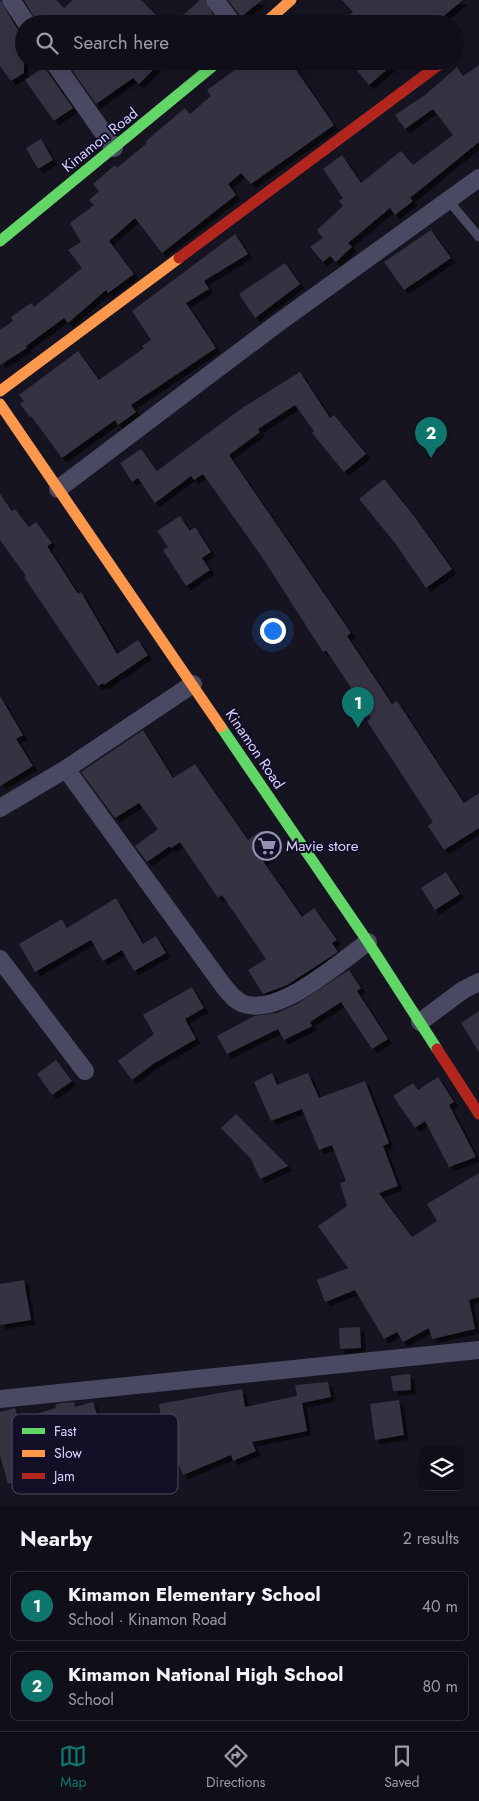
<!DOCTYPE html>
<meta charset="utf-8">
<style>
:root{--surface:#100f19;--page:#191822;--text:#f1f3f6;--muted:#9c9ca2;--line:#302f38;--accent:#0f766e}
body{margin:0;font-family:Jost,sans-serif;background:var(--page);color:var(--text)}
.controls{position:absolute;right:15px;bottom:15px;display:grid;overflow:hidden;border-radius:8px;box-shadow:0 5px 20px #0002}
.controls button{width:45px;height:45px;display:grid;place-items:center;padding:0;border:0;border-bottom:1px solid var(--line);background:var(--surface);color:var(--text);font:25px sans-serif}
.you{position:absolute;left:272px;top:630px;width:18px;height:18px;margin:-12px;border:4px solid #fff;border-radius:50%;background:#1a73e8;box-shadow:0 0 0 8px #1a73e833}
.badge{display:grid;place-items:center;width:32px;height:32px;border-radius:50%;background:var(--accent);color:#fff;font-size:16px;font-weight:700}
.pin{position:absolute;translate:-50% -41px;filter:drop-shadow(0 1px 2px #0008)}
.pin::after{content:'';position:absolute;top:26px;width:18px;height:15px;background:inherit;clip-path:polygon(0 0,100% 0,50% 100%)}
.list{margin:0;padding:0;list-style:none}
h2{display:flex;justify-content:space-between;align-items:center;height:65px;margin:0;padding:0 20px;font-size:21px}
h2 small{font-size:16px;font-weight:400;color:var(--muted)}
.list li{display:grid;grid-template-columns:32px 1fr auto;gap:15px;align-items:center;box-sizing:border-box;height:70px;margin:0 10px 10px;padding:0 10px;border:1px solid var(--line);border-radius:8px}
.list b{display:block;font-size:19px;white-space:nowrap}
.list p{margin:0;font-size:16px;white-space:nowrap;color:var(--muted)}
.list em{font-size:16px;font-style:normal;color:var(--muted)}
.icon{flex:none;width:28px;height:28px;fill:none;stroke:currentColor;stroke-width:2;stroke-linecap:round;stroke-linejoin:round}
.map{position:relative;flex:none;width:479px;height:1506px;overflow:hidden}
.search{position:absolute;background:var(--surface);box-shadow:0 5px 20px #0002;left:15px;right:15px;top:15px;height:55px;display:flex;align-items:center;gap:12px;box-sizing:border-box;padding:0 18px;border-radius:28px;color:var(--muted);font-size:19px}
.sheet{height:225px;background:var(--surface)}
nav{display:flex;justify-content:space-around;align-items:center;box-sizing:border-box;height:70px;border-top:1px solid var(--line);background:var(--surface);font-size:14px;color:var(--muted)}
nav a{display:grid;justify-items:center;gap:2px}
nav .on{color:var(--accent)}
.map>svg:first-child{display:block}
.building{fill:#343243;filter:url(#shadow)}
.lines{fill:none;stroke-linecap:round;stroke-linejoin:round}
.lane{stroke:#4a4962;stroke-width:9}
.street{stroke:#4a4962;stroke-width:18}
.fast{stroke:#63d668;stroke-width:11}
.slow{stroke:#ff974d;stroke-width:11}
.jam{stroke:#b3261e;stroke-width:11}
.labels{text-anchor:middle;stroke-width:4;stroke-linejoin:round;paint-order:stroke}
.street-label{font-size:15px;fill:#d9d4ff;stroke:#130f26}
.poi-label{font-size:15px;fill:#d9d4ff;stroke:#130f26;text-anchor:start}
.key{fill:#130f26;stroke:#4e4a67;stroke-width:1}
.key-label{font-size:14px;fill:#d9d4ff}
</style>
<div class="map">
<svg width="479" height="1506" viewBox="0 0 479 1506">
<defs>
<filter id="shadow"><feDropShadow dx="4.5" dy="4.5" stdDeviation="0" flood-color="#0009"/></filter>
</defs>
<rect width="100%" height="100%" fill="#161421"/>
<!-- building -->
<g class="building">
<path d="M0,0L18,30L24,34V73L11,81L0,66Z"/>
<path d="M24,0H56L64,8L73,0H141L165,24H38Z"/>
<path d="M200,0H205L215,18L209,24H173Z"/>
<path d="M228,0H262L241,17Z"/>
<path d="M342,0H463L434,24H338L353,12Z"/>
<path d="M84,61H162L139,84L133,78L96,104L72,70Z"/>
<path d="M247,61H290L334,125L251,184L241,173L228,184L236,195L162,253L135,218L109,241L134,274L108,293L106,290L68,323L64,318L26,346L27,348L0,365V330L13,321L11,317L31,303L34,307L82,268L68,250L81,242L70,223L94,205L89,200L99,191L93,184L115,165L117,168L147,143L146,141L185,108L190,114L211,96L207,90Z"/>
<path d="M349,61H397L369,85Z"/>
<path d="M479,65V142L410,198L413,201L395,215L390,208L348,243L352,247L336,262L330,256L323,262L310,247L323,238L317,230L343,206L339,201L343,198L323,169L342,155L361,183L401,151L413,165L453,135L433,109L405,129L395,115L425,95L457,67L463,76Z"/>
<path d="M44,67L73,108L54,121L25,80Z"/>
<path d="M41,139L53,160L38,169L26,148Z"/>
<path d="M431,230L451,258L404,290L384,262Z"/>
<path d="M235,234L248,254L204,281L209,289L186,303L216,348L131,405L136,412L118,425L115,420L62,458L31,416L30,417L20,404L24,401L19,395L78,351L99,380L144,348L142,346L151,340L132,311Z"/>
<path d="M285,263L300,284L255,318L239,294Z"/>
<path d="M300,372L330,418L334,415L366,454L344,472L312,433L314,431L295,405L258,429L260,432L229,455L351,633L347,636L392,704L397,701L464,803L479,793V828L444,850L428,826L433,822L367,721L371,718L326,650L323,652L262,557L203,474L194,480L191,476L155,503L138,478L132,482L120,463L141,449L157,471L242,408Z"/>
<path d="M384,479L414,516L452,569L426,588L395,543L359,499Z"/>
<path d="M0,494L12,511L15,509L29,527L36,522L52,543L47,546L78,594L81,592L117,654L138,640L148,655L104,685L103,683L98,686L24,577L26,576L0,540Z"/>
<path d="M180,516L190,531L195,527L211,552L202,558L210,570L186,586L163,550L168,547L157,531Z"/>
<path d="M0,696L23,735L16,739L33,766L0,786Z"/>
<path d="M143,730L173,778L195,764L248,840L261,831L276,851L263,861L302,917L314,908L337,940L332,943L338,952L287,985L263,994L248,970L266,959L222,895L218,898L180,842L171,848L170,846L147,862L135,846L158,829L139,803L115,818L81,772Z"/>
<path d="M446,872L460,894L435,910L421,888Z"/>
<path d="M116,898L143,944L156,936L166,953L134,971L122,950L103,961L91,940L35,972L19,944L62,919L67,928Z"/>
<path d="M349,970L361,988L357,991L388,1039L372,1049L341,1002L310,1022L312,1026L284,1040L278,1029L227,1054L217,1036L254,1016L277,1013L297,1004Z"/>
<path d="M192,987L204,1008L185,1019L196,1039L153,1064L132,1080L118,1061L154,1034L143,1015Z"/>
<path d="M479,1011V1052L461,1023Z"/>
<path d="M56,1060L72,1081L52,1095L37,1074Z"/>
<path d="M272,1073L277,1085L308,1073L319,1098L365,1081L389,1143L383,1146L398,1186L379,1193L412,1237L437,1221L427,1204L479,1173V1297L469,1300L475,1329L432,1339L429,1328L403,1342L397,1332L384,1339L355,1290L325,1302L317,1280L348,1268L318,1226L347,1206L340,1183L346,1181L332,1145L319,1150L302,1109L271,1121L254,1082Z"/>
<path d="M438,1077L454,1102L449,1105L476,1157L449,1167L425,1121L415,1128L393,1096L413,1083L418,1090Z"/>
<path d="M236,1114L288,1166L260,1179L251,1159L221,1128Z"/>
<path d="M24,1280L31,1320L0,1325V1284Z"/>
<path d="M360,1327L361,1348L340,1349L339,1328Z"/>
<path d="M410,1374L411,1390L393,1391L391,1376Z"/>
<path d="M328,1382L331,1397L302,1403L307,1431L252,1442L256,1451L233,1461L231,1455L183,1475L166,1436H164L159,1404L242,1389L245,1407L297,1396L295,1385Z"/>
<path d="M399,1400L404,1435L375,1440L370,1404Z"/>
<path d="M74,1402L75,1407L93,1402L100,1424L111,1421L119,1449L65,1466L66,1468L8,1484L0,1455V1412L15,1408L18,1419L56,1408L55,1405L61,1403Z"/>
</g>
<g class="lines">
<!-- lane -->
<path class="lane" d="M448,200L479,237"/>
<!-- street -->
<g class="street">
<path d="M11,0L27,24"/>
<path d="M215,0L233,24"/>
<path d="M53,61L114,148"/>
<path d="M58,489L278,323L479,178"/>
<path d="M66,769L219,980C226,989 234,1001 244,1004C280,1016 340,962 368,942"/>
<path d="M0,808L66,769L193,684"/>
<path d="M0,959L85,1071"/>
<path d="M420,1022L463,990L479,982"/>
<path d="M0,1399L479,1350"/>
</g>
<!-- fast -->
<g class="fast">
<path d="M0,241L219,61"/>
<path d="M221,727L368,942L437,1049"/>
</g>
<!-- slow -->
<g class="slow">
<path d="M264,24L291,0"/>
<path d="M0,391L179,258"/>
<path d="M0,404L221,727"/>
</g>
<!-- jam -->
<g class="jam">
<path d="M179,258L444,61"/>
<path d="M437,1049L479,1114"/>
</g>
</g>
<!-- icons -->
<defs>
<symbol id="supermarket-ring" viewBox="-11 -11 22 22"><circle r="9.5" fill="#130f26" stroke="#9591b1" stroke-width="1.5"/><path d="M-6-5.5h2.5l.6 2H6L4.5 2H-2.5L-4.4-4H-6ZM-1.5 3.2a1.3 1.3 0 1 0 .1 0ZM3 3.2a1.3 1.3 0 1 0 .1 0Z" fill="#9591b1"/></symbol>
</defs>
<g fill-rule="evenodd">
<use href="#supermarket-ring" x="251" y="830" width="32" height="32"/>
</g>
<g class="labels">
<!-- street labels -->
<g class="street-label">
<text transform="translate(100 140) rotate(-39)" y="5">Kinamon Road</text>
<text transform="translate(255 749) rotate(56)" y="5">Kinamon Road</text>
</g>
<!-- poi labels -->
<g class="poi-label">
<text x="286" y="851">Mavie store</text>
</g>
</g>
<!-- legend -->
<rect x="12" y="1414" width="166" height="80" rx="8" class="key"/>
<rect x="22" y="1428" width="23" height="6" fill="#63d668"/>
<rect x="22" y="1450" width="23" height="7" fill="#ff974d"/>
<rect x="22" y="1473" width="23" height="6" fill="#b3261e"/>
<g class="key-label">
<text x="54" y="1436">Fast</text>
<text x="54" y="1458">Slow</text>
<text x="54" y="1481">Jam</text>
</g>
</svg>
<div class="controls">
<button><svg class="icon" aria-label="layers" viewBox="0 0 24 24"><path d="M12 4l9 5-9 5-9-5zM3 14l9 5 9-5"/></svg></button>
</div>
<div class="you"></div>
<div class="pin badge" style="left:358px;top:728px">1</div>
<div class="pin badge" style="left:431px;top:458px">2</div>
<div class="search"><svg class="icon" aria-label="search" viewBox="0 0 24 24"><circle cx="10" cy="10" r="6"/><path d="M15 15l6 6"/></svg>Search here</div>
</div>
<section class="sheet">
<h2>Nearby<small>2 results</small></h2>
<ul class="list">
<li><span class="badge">1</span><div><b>Kimamon Elementary School</b><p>School · Kinamon Road</p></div><em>40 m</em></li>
<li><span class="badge">2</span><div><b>Kimamon National High School</b><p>School</p></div><em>80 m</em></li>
</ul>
</section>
<nav>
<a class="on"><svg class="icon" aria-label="map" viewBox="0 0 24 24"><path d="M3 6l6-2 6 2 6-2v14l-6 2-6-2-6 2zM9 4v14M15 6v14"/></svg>Map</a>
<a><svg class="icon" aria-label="directions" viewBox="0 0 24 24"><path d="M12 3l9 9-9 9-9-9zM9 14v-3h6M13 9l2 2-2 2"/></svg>Directions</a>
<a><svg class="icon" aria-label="saved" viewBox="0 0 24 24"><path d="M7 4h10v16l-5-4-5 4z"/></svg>Saved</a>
</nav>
